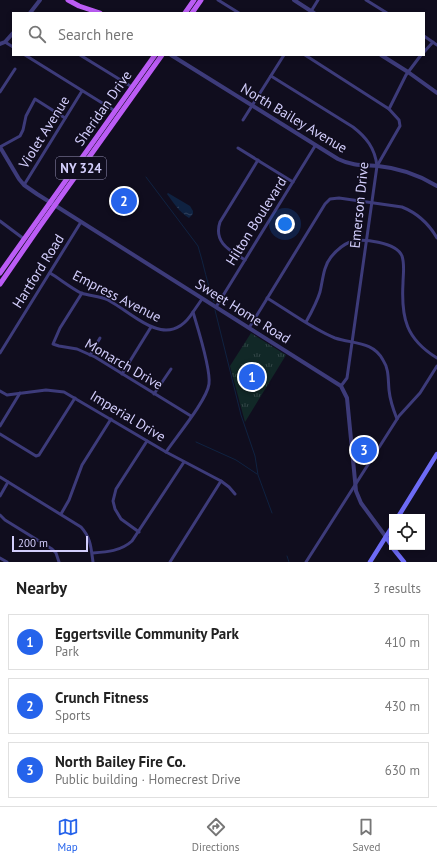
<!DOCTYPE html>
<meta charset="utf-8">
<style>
:root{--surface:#fff;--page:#f2f2f2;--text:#222;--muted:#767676;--line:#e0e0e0;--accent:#2563eb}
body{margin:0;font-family:"PT Sans",sans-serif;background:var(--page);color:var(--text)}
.controls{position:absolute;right:12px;bottom:12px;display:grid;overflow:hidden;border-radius:0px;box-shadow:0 2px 6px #0003}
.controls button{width:36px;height:36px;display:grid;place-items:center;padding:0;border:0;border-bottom:1px solid var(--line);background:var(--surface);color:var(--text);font:20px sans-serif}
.scale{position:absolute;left:12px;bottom:10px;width:76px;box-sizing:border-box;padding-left:4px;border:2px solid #d3cefc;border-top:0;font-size:11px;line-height:14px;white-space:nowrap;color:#d3cefc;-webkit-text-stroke:3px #100d1e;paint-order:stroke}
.you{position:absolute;left:285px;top:224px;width:14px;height:14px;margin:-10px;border:3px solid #fff;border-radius:50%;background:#1a73e8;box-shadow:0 0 0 6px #1a73e833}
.badge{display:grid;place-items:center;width:26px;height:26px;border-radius:50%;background:var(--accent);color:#fff;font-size:13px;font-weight:700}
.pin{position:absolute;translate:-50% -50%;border:2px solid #fff;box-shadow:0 1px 4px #0006}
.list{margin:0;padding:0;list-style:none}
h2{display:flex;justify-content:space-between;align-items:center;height:52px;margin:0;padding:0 16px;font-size:17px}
h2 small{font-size:13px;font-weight:400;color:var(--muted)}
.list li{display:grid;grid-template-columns:26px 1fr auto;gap:12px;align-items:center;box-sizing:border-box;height:56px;margin:0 8px 8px;padding:0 8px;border:1px solid var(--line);border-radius:0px}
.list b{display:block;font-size:15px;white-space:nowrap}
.list p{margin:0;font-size:13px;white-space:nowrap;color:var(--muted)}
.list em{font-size:13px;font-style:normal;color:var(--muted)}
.icon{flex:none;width:22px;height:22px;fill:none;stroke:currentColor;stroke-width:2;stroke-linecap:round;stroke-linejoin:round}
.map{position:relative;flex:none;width:437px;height:562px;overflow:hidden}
.search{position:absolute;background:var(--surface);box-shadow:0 2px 6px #0003;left:12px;right:12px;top:12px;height:44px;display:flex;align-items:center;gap:10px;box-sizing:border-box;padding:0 14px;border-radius:0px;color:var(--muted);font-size:15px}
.sheet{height:244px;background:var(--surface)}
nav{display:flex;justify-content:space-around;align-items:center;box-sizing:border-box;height:56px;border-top:1px solid var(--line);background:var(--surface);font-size:11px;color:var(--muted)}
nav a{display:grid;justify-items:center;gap:2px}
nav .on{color:var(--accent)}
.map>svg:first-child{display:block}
.park{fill:url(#park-tufts)}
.water{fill:url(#water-ripples)}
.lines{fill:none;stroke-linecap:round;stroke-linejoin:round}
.stream{stroke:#0f2241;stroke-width:1}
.minor{stroke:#3d3b7a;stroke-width:3}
.tertiary{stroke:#3d3b7a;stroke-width:4}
.secondary{stroke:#6d6bf6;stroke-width:4.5}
.primary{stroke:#bb5cf5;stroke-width:5}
.labels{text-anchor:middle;stroke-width:3;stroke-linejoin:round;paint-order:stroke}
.shield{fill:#100d1e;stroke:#9894b9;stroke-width:1}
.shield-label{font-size:13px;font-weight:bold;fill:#d3cefc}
.street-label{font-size:14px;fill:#d3cefc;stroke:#100d1e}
</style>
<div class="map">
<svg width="437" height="562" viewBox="0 0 437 562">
<defs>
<pattern id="park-tufts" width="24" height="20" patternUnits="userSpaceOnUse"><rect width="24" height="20" fill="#112827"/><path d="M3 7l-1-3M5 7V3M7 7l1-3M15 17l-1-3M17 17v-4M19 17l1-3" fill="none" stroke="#334647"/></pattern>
<pattern id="water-ripples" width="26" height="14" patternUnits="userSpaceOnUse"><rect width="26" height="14" fill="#0f2241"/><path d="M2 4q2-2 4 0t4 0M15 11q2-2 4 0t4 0" fill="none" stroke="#31415d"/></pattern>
</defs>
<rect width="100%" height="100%" fill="#100d1e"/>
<!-- park -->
<path class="park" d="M251,333L286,355L245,422L230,366Z"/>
<!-- water -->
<path class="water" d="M168,193L190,206L193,211V214L189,218C179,212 173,202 167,194Z"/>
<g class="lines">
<!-- stream -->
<g class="stream">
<path d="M146,177L198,246C204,265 207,284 214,302"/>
<path d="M215,310L241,415L255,456L258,475L272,513"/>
<path d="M196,442L236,460L257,474"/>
<path d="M287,556L289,562"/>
</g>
<!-- minor -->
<g class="minor">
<path d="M218,0L239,13"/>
<path d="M366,0L387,13"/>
<path d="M310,13L318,0"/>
<path d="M424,36L437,45"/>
<path d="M5,42L13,47"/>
<path d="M424,52L433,42"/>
<path d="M25,55L115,111"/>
<path d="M80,55L132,87"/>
<path d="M305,55L389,109"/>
<path d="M271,76L353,127C366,137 375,148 377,166L347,378L341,386"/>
<path d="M0,92L15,69"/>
<path d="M243,120L284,55"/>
<path d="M0,147L20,136L23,130L26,116L35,99L65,118"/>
<path d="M238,148L293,182"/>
<path d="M377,166L400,126L399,120L389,109L406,75L421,55"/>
<path d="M24,185L82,91"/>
<path d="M0,221L24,239"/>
<path d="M245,260C231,251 213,243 220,222L258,160"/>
<path d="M50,273C60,279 71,288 81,293C90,296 100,296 108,300C136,315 168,352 193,312"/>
<path d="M82,293L60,328L53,344L59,346L77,349L95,357L191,416"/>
<path d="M267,298C287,310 314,330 335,338C353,344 373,341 383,360C389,369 388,379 389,390C390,400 393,409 397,419"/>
<path d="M216,307L315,146"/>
<path d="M306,322C311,313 317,302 320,292C323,280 323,267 331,257C336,251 342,245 350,242C362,238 396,242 402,256C405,265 403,275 403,283C401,318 406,339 437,358"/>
<path d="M249,328L325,204L330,199L339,198L402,207C417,213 429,224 437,238"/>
<path d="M0,353L81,222"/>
<path d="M90,355L100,338"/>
<path d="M122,374L151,327"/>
<path d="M0,391L7,395L46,390L64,392L166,452L221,481L229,487L235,494"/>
<path d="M154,394L171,369"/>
<path d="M0,426L20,393"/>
<path d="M0,434L36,456L39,455L75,398"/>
<path d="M166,452C176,437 207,400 209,384C211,369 198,329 193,312L202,299"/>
<path d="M0,477L81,527C91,538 91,548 93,562"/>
<path d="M0,496L8,482"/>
<path d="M61,514L69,500L82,465L111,419"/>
<path d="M0,515L5,520L52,549L56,553L59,562"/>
<path d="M139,532L121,519L115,509L113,501L116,489L147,441"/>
<path d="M93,553C107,552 121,551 132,541L184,462"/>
<path d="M0,558L7,562"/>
<path d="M170,562L221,481"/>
<path d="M306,562L399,416L420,393L437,366"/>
</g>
<!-- tertiary -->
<g class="tertiary">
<path d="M294,0L314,13"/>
<path d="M30,13L40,0"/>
<path d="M0,44L5,42L13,33"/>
<path d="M171,55L338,159C352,166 364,165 378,166C399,168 419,175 437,186"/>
<path d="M381,55L408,72L437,93"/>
<path d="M0,147L19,179L24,185L37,194L341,386L347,398L356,491L361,503L386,537"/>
</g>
<!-- secondary -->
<g class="secondary">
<path d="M398,517L437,454"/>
<path d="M386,537L392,546"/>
<path d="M392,547L404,562"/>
<path d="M370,562L392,527"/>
</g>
<!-- primary -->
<g class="primary">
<path d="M68,0L79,6L100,13"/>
<path d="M185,13L194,0"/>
<path d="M192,13L201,0"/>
<path d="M0,273L155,55"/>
<path d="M0,284L40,226L162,55"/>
</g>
</g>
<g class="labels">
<!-- shield labels -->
<rect class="shield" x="56" y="157" width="50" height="22" rx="3"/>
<g class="shield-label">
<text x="81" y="173">NY 324</text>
</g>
<!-- street labels -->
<g class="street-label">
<text transform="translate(103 108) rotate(-55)" y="5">Sheridan Drive</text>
<text transform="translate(294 118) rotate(31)" y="5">North Bailey Avenue</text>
<text transform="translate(44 132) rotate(-58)" y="5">Violet Avenue</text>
<text transform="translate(359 205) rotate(-84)" y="5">Emerson Drive</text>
<text transform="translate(256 221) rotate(-58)" y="5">Hilton Boulevard</text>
<text transform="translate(38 271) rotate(-58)" y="5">Hartford Road</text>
<text transform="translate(117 296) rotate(27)" y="5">Empress Avenue</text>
<text transform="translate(243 311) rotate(32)" y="5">Sweet Home Road</text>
<text transform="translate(124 364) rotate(30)" y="5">Monarch Drive</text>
<text transform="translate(128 416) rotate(31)" y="5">Imperial Drive</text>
</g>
</g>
</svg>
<div class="controls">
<button><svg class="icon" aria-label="locate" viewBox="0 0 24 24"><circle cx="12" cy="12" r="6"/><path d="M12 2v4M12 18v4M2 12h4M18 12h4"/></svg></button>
</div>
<div class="scale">200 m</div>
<div class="you"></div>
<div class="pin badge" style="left:252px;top:377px">1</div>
<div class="pin badge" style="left:124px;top:201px">2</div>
<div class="pin badge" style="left:364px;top:450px">3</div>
<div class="search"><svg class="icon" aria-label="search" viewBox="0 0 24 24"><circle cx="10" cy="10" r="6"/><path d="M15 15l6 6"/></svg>Search here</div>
</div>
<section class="sheet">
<h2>Nearby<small>3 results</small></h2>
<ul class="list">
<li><span class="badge">1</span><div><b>Eggertsville Community Park</b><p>Park</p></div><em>410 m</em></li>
<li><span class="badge">2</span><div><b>Crunch Fitness</b><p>Sports</p></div><em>430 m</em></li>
<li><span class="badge">3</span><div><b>North Bailey Fire Co.</b><p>Public building · Homecrest Drive</p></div><em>630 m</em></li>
</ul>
</section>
<nav>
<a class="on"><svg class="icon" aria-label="map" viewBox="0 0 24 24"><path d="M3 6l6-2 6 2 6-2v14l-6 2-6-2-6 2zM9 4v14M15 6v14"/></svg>Map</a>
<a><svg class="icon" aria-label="directions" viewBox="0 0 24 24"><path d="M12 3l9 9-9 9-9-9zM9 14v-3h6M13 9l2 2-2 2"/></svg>Directions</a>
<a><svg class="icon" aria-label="saved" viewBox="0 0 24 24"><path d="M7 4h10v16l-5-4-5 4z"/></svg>Saved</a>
</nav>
